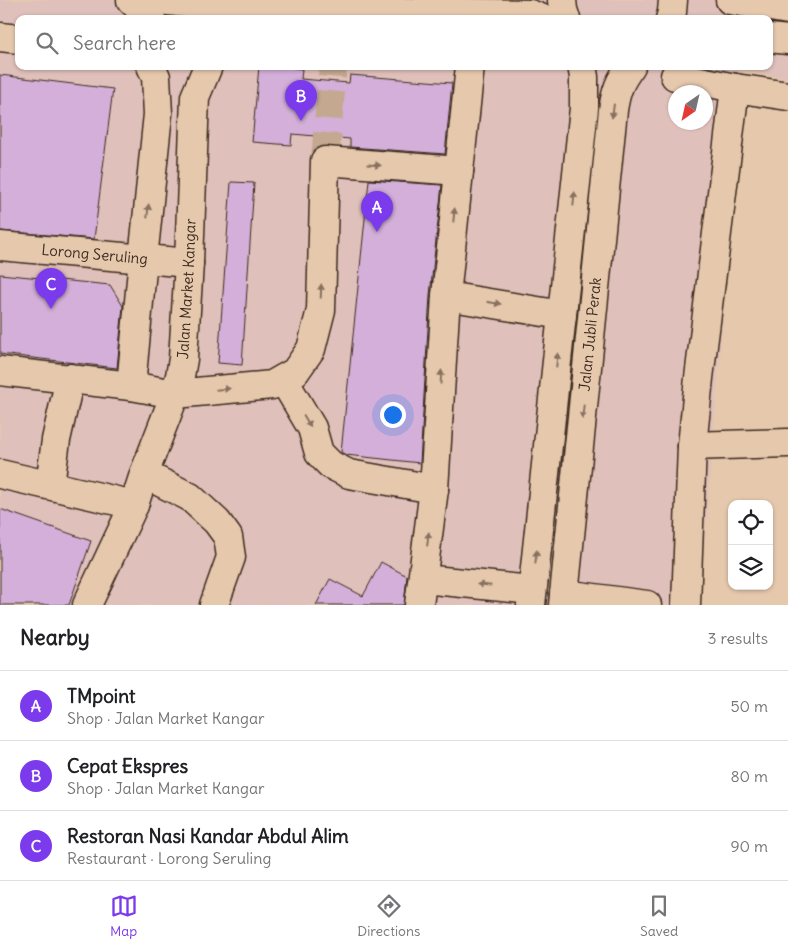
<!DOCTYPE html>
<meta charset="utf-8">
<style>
:root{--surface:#fff;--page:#f2f2f2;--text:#202124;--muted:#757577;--line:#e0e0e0;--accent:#7c3aed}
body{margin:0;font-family:Delius,sans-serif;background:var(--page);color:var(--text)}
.controls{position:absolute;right:15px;bottom:15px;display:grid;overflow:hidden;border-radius:10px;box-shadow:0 1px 4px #0004}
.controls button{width:45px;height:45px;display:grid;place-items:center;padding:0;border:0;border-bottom:1px solid var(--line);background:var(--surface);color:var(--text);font:25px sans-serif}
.compass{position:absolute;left:668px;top:85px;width:45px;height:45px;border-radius:50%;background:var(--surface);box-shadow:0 1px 4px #0004;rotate:214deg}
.you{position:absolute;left:392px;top:414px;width:18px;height:18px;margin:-12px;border:4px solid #fff;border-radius:50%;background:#1a73e8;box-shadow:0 0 0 8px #1a73e833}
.badge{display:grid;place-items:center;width:32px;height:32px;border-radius:50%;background:var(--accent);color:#fff;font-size:16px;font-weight:700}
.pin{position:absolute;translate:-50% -41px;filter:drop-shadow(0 1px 2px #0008)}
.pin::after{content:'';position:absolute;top:26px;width:18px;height:15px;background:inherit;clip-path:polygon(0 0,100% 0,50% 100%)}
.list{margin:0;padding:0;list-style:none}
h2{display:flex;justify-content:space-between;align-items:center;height:65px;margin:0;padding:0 20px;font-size:21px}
h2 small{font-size:16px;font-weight:400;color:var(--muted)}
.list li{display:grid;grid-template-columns:32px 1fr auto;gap:15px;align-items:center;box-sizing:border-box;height:70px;padding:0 20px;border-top:1px solid var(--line)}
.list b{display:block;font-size:19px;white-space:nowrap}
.list p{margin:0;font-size:16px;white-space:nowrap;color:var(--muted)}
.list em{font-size:16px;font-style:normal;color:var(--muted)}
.icon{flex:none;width:28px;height:28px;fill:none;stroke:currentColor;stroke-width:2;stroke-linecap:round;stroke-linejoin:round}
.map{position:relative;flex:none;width:788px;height:605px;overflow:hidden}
.search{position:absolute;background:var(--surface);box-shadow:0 1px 4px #0004;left:15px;right:15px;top:15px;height:55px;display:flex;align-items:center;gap:12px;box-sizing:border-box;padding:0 18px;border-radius:10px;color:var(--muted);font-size:19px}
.sheet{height:275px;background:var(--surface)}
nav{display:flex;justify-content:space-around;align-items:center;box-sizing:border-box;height:70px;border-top:1px solid var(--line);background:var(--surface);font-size:14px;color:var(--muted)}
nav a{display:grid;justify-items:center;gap:2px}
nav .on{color:var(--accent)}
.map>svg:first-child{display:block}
.built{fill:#e0c0ba;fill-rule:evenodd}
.building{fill:#d3afd9;stroke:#3b2a1e}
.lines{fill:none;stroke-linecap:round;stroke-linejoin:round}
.minor-tunnel{stroke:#c4a890;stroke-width:28;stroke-dasharray:28 14;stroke-linecap:butt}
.minor-casing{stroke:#3b2a1e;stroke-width:31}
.minor{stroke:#e6c8ad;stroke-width:28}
.oneway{fill:#88715e}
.labels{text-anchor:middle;stroke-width:4;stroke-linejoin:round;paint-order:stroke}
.street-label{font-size:15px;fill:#3b2a1e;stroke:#e6c8ad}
</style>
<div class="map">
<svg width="788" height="605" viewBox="0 0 788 605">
<rect width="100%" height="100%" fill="#e6c8ad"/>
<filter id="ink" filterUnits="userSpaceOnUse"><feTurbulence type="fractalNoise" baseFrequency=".02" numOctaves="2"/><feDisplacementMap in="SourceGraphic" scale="10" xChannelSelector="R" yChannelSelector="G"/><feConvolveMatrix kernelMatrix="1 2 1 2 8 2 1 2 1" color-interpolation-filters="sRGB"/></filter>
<g filter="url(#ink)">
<!-- built -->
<path class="built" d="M0,0H788V79L743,70L699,605H0ZM19,19H769V66H19ZM676,92H706V122H676Z"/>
<!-- building -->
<g class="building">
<path d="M259,66H279L302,69L301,79L349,83L350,75L452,83L445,154L350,147V139L292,134L291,145L252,142Z"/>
<path d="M0,75L113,89L94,239L0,231Z"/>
<path d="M369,180L442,185L430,295L420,463L346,455L341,452Z"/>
<path d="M231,182L254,183L242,365L218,363Z"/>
<path d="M0,274L110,285L123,306L117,368L0,354Z"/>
<path d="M0,509L91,541L69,605H0Z"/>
<path d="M381,562L407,576L404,605H316L330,579L363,596Z"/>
</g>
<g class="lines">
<!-- minor-tunnel -->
<path class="minor-tunnel" d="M325,161L333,66"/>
<defs>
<g id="minor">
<path d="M131,0L151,19"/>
<path d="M158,0L255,10L530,14L543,19"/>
<path d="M562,0L563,10L566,19"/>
<path d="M730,0L788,10"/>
<path d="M670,19L672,12L673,0"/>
<path d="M0,37L19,39"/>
<path d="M769,38L788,40"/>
<path d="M675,76L735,88L788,96"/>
<path id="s1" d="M0,246L189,263"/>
<path d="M446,296L562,315"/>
<path d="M0,371L131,386L175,394L272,385L295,372L311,349L321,310L325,161L459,171"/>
<path d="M283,379L312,428L319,453L331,465L349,474L434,489"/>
<path d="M131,386L143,259L158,114L156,77L151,66"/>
<path d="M692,446L788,443"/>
<path d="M0,474L134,505"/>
<path d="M144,474L190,497L217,522L228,537L231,557L214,605"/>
<path d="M50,485L56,440L70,378"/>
<path d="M423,579L532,590"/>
<path d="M564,594L647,605"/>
<path id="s2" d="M87,605L134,505L144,474L175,394L180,376L183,359L189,263L195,97L208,66"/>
<path d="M419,605L434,489L446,296L470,66"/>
<path d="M531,605L584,108V77L582,66"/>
<path id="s3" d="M563,605L613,110C616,91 619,82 631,66"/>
<path d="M686,605L692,446L699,378L735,88"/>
</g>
</defs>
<!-- minor casing -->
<use href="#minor" class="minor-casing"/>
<!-- minor -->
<use href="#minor" class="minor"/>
</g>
<!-- one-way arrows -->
<defs><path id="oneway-solid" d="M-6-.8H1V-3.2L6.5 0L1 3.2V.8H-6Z" transform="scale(1.25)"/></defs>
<g class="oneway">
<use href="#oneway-solid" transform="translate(613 111) rotate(98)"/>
<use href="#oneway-solid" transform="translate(374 165) rotate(4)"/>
<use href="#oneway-solid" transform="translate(574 199) rotate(-84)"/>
<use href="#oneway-solid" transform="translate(148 211) rotate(-84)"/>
<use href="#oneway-solid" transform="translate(454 215) rotate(-84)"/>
<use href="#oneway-solid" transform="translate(321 291) rotate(-88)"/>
<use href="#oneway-solid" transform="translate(494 303) rotate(9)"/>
<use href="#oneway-solid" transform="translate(557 360) rotate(-84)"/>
<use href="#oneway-solid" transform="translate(441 377) rotate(-86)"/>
<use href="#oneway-solid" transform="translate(223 389) rotate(-5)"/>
<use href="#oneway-solid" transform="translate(583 412) rotate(96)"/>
<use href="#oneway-solid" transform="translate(307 421) rotate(60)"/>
<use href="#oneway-solid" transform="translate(428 539) rotate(-83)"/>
<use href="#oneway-solid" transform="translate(536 557) rotate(-84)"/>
<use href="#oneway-solid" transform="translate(484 585) rotate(-174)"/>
</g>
</g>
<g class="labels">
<!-- street labels -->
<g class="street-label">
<text dy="5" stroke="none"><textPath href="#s1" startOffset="95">Lorong Seruling</textPath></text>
<text dy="5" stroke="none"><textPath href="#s2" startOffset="335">Jalan Market Kangar</textPath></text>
<text dy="5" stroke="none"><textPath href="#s3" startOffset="272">Jalan Jubli Perak</textPath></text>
</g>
</g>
</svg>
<div class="controls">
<button><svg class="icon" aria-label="locate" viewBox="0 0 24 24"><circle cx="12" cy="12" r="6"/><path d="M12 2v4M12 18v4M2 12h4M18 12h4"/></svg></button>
<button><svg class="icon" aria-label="layers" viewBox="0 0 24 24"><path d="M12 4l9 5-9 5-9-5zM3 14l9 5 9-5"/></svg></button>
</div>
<svg class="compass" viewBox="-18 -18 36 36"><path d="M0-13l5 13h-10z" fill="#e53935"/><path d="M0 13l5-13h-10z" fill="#757577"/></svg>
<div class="you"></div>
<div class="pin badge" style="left:377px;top:232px">A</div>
<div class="pin badge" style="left:301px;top:121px">B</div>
<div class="pin badge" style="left:51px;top:309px">C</div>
<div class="search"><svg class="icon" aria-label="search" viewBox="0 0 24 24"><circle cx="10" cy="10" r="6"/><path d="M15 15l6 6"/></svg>Search here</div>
</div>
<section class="sheet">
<h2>Nearby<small>3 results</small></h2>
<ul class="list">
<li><span class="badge">A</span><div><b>TMpoint</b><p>Shop · Jalan Market Kangar</p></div><em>50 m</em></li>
<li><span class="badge">B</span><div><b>Cepat Ekspres</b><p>Shop · Jalan Market Kangar</p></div><em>80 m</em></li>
<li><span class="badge">C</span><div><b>Restoran Nasi Kandar Abdul Alim</b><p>Restaurant · Lorong Seruling</p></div><em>90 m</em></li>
</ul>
</section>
<nav>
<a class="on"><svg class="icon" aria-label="map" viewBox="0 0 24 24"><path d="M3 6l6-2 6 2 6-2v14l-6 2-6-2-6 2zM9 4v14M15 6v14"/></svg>Map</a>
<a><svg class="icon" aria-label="directions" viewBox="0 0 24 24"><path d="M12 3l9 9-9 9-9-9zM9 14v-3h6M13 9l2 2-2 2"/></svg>Directions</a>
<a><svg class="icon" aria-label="saved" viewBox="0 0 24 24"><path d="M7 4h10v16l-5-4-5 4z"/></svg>Saved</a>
</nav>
